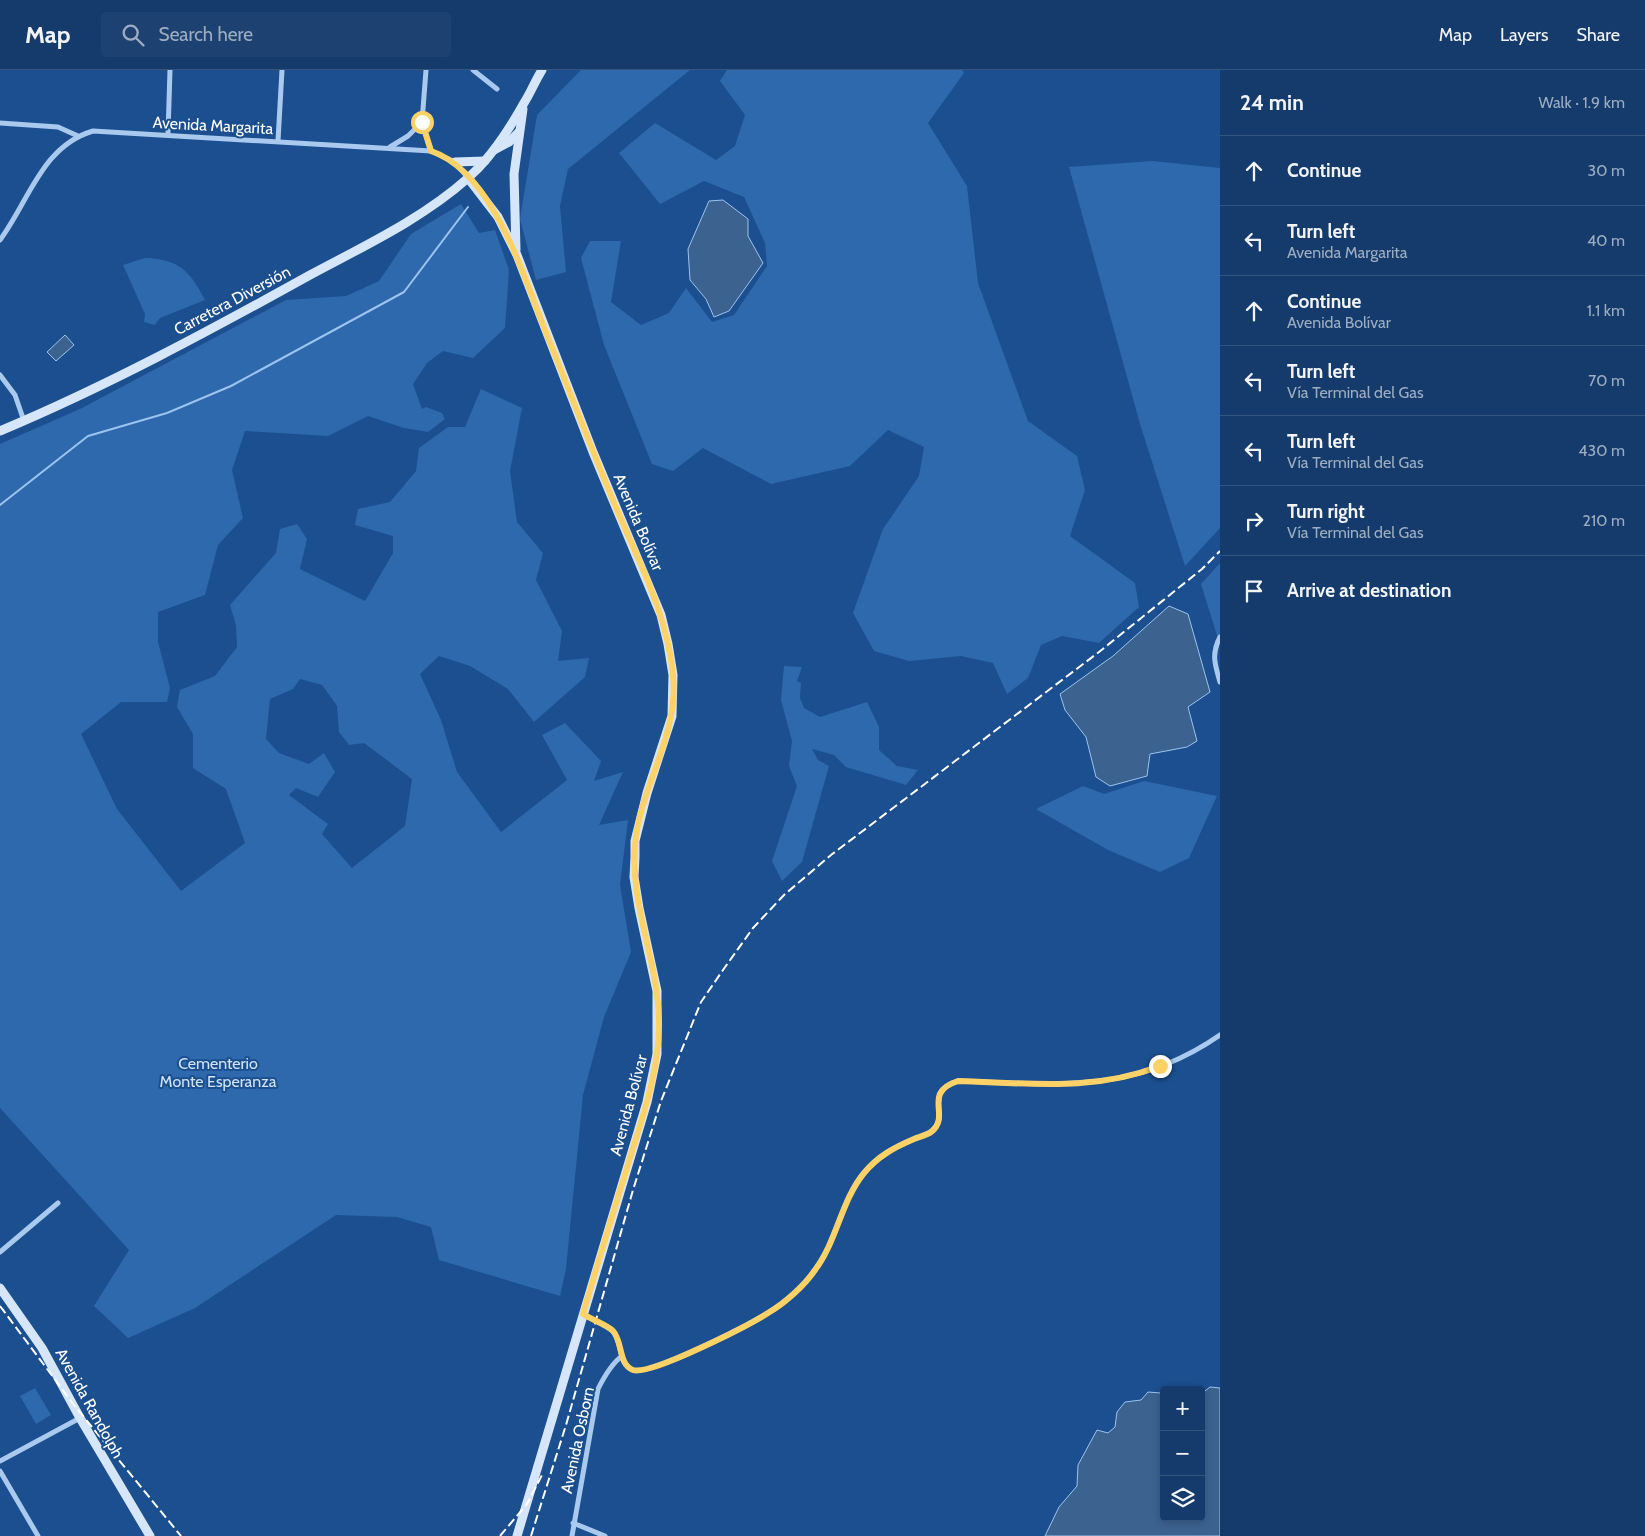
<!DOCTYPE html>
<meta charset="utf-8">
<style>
:root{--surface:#143b6b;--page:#1d4271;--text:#f1f3f6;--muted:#9dadc1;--line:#33557e}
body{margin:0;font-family:Cabin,sans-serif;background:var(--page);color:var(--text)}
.controls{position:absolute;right:15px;bottom:15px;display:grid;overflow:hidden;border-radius:5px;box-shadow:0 2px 8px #0003}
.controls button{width:45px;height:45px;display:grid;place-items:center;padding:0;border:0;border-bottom:1px solid var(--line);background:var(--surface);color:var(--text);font:25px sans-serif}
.stop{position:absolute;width:15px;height:15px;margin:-11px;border:4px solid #ffd166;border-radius:50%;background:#fff}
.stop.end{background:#ffd166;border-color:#fff;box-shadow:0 1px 5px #0008}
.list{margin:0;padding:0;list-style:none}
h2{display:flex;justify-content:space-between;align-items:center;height:65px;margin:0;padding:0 20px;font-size:21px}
h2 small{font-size:16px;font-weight:400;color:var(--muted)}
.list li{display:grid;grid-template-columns:32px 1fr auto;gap:15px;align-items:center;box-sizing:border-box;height:70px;padding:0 20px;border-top:1px solid var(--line)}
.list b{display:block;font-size:19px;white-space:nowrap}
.list p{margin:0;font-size:16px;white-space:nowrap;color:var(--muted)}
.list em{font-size:16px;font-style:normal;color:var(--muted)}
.icon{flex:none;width:28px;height:28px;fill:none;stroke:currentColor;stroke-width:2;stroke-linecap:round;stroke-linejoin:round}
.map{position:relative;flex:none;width:1220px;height:1466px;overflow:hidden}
header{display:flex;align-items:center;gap:30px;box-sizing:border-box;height:70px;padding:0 25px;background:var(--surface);border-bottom:1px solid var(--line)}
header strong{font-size:24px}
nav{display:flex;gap:28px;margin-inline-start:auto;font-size:18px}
.search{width:350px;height:45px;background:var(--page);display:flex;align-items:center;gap:12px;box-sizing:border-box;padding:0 18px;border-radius:5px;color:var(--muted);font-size:19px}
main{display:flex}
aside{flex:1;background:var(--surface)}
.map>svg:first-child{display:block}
.green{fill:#2e69ad;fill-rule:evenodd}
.water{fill:#3c6290;stroke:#9cc4f0}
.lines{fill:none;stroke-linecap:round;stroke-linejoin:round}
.stream{stroke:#9cc4f0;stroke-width:2}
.minor{stroke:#a9c9ee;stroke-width:5}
.secondary{stroke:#d6e6fa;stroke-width:9}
.rail{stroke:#fff;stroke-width:2;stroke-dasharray:9 4;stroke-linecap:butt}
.route{stroke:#ffd166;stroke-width:6}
.labels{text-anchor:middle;stroke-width:4;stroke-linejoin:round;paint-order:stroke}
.street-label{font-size:16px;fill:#fff;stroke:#1b4f8f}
.park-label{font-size:16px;fill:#cfe3fa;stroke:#1b4f8f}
</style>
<header>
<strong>Map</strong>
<div class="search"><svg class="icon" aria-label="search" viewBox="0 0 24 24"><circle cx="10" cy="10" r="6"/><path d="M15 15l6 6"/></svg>Search here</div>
<nav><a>Map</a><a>Layers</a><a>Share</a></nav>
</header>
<main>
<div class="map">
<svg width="1220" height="1466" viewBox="0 0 1220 1466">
<rect width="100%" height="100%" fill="#1b4f8f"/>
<!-- green -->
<g class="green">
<path d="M581,0H690L568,99L560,136L566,202L536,210L520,149L537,45Z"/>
<path d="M727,0H962L964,3L928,53L967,116L978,213L1028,351L1077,386L1085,420L1070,466L1135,513L1139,537L1099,573L1062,566L1041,575L1028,608L1007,624L993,593L961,586L909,591L874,581L853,543L883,459L919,406L924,377L888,360L850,396L771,414L703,378L673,401L652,394L604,275L581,188L590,171H621L611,232L641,255L669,243L686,218L712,252L734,245L767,196L765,173L744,127L704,111L660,134L619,83L655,53L716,90L735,76L745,45L720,11Z"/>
<path d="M1153,91L1220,98V458L1185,496L1140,354L1069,97Z"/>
<path d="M461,134L479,163L495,160L509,200L505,258L473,288L443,281L427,293L413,314L422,339L426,337L442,343L445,349L428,362L404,358L368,346L328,366L245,361L232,400L243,448L218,475L205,525L158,542V572L170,618L167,632H121L81,664L117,739L181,821L245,773L226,719L193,698V664L177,637L180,620L215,606L237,577L236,555L230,535L276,483L280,459L297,454L307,469L300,499L365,531L393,483V466L355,455L358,439L390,432L416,401L419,378L448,357H465L481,319L522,338L510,401L517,452L543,483L536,510L562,561L558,591L589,588L585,607L534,652L508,619L470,596L439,586L420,604L441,650L457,702L501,762L567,710L542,665L565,653L601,691L594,711L623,702L599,755L628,750L620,815L631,882L604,947L583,1025L566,1199L560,1226L439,1190L431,1157L397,1147L336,1145L195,1238L128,1268L94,1236L129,1180L0,1038V374L80,339L286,230L346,226L379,211L411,164ZM300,609L322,615L337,636L339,662L349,675L364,673L412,709L405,756L352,798L322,764L328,754L289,725L296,718L318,727L335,702L324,683L309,694L279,683L266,669L270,629L293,619Z"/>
<path d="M145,188C179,189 190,201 205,230L160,248L155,255L144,252L145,244L123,195Z"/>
<path d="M1220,493V575L1201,514Z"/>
<path d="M784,596L802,597L797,611L801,613L800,628L804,638L820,647L867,632L879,657V680L897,696L918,700L906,715L846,697L834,685L812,679L818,690L829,696L802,792L782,811L772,791L797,716L789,696L792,671L781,630Z"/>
<path d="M1144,711L1217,726L1189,788L1160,802L1108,780L1036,739L1083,716L1104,724Z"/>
<path d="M35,1318L51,1345L36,1354L20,1326Z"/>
</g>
<!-- water -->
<g class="water">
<path d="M723,130L748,149V166L763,193L729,241L714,247L706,229L690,210L688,179L709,131Z"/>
<path d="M65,265L74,275L56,291L47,282Z"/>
<path d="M1169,536L1188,544L1210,622L1188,637L1197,671L1187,677L1150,684L1147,706L1110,716L1096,707L1086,667L1065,640L1060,624L1113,586Z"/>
<path d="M1210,1317L1220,1318V1466H1045L1059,1437L1077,1416L1078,1395L1097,1360L1108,1363L1115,1357L1117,1342L1125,1332L1141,1330L1148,1322L1161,1323L1164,1326V1447H1201V1324Z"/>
</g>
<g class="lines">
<!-- stream -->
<path class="stream" d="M0,435L88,366L167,343L231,316L404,222L468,137"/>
<!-- minor -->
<g class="minor">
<path d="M426,0L422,52L431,81"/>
<path d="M473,0L497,19"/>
<path d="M0,53L58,57L78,66"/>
<path d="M168,64L170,0"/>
<path d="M278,71L282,0"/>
<path d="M390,77L408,66L422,52"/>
<path d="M0,170C29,131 42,76 93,61L431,81L455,92L468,108"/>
<path d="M0,305L15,325L24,351"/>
<path d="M1220,567C1211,584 1215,595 1220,612"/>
<path d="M0,1182L58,1133"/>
<path d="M583,1244C592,1250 606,1254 613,1261C623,1272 617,1294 633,1300C650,1306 749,1255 768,1243C785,1233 804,1216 815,1200C837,1172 840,1132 864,1103C878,1086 895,1077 914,1069C919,1067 927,1065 931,1062C952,1046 921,1023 958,1011C1056,1014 1134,1025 1220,965"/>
<path d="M0,1391L80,1348"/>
<path d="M0,1401L38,1466"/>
<path d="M573,1453L605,1466"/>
<path d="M572,1466L598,1319C604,1307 611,1294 622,1286"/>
</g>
<!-- secondary -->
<g class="secondary">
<path d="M494,80L509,72L519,62"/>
<path d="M455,92L485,91"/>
<path d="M468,108L498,147L517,185L593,382L661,545L668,574L673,605L672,646L647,723L635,771V787L634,807L639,838L657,921V984L647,1032L517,1466"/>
<path d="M516,180L514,104L523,39"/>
<path d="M0,361C107,316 209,261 310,205C364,176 422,149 468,108C491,88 509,60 524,33C531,22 535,11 542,0"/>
<path d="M0,1218L42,1278L80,1348L150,1466"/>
</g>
<!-- rail -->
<g class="rail">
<path d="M0,1236L74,1335L181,1466"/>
<path d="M500,1466L527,1434L542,1405"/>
<path d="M531,1466L566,1355L633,1120L661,1031L701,932L723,900L753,858L784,825L831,785L1099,582L1202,499L1220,481"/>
</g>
</g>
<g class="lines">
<!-- route -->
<path class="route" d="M422,52L431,81C493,102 523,205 545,260C569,320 592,380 617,440C640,494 668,547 673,606C679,666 640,716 635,775C630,837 659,893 659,954C659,1001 643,1045 630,1088C614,1140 598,1192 583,1244C592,1250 606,1254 613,1261C623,1272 618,1294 633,1300C650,1306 749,1255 768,1243C785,1233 804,1216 815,1200C837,1171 841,1131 864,1103C878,1086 895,1077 914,1069C919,1067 927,1065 931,1062C952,1046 921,1023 958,1011C1029,1013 1093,1022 1160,996"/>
</g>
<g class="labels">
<!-- street labels -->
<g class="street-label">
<text transform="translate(213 55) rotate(3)" y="6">Avenida Margarita</text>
<text transform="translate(232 230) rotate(-28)" y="6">Carretera Diversión</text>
<text transform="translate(639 452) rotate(67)" y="6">Avenida Bolívar</text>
<text transform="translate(628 1035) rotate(-75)" y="6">Avenida Bolívar</text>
<text transform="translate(90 1333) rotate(61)" y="6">Avenida Randolph</text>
<text transform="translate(577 1370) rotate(-78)" y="6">Avenida Osborn</text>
</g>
<!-- park labels -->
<g class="park-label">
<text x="218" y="999">Cementerio<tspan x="218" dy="18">Monte Esperanza</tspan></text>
</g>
</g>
</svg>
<div class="controls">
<button>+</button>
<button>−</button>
<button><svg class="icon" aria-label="layers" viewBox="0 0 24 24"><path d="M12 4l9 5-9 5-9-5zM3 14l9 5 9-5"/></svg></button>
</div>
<div class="stop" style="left:422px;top:52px"></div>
<div class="stop end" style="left:1160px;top:996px"></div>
</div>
<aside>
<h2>24 min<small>Walk · 1.9 km</small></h2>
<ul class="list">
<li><svg class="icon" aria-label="ahead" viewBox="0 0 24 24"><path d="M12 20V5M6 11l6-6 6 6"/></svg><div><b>Continue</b></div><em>30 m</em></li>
<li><svg class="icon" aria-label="left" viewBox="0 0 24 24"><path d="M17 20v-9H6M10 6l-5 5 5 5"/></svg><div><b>Turn left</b><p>Avenida Margarita</p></div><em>40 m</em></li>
<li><svg class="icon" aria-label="ahead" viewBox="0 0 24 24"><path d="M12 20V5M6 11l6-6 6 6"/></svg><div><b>Continue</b><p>Avenida Bolívar</p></div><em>1.1 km</em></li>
<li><svg class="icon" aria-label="left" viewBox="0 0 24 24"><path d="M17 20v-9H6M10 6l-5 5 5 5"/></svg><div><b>Turn left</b><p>Vía Terminal del Gas</p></div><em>70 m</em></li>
<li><svg class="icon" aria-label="left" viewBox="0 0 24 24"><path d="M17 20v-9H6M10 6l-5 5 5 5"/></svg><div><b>Turn left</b><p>Vía Terminal del Gas</p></div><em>430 m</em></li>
<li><svg class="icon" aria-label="right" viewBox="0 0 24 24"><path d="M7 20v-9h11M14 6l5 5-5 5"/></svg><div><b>Turn right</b><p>Vía Terminal del Gas</p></div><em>210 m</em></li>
<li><svg class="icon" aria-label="arrive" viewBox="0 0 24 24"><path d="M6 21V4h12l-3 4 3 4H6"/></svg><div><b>Arrive at destination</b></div></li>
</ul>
</aside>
</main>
